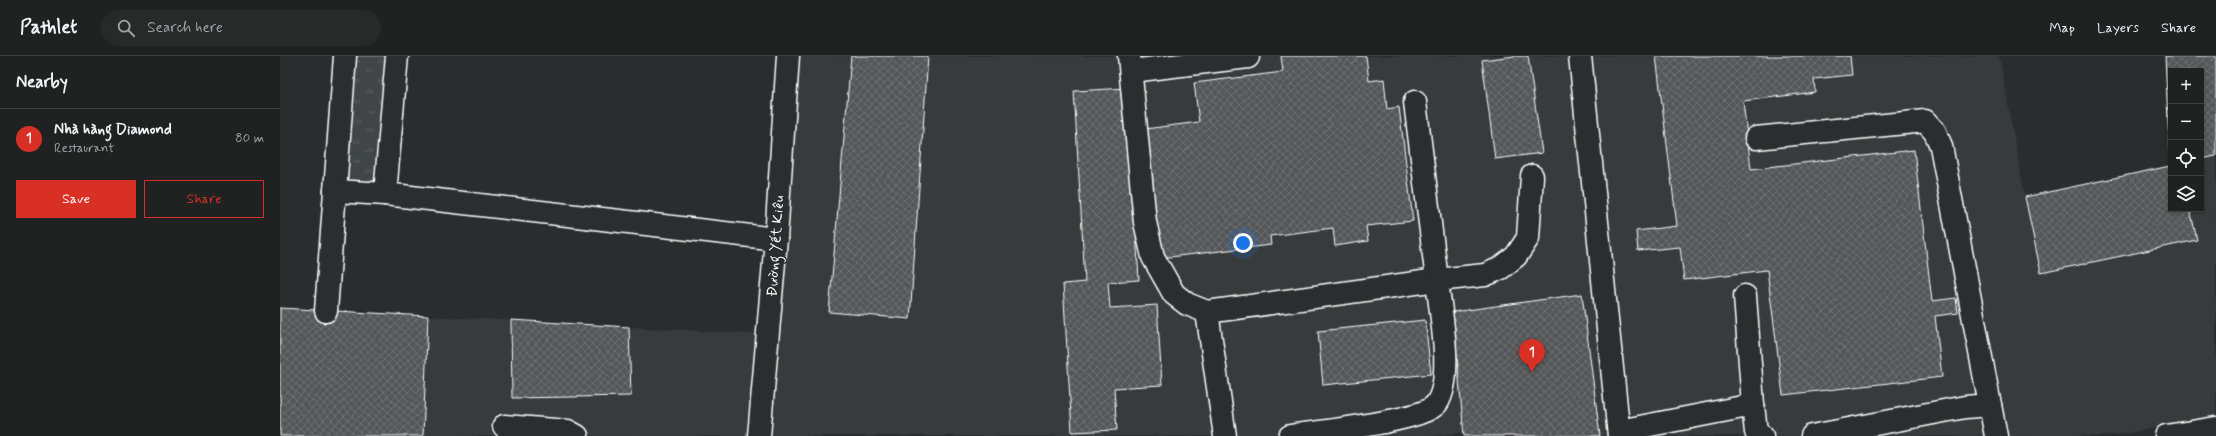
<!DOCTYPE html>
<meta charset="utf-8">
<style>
:root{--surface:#202222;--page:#282a2a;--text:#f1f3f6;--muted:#a2a4a5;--line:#3d3f40;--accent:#d93025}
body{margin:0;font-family:Mynerve,sans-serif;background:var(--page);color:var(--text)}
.controls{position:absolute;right:12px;top:12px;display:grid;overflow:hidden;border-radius:0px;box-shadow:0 1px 3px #0004}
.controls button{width:36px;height:36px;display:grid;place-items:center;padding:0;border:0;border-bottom:1px solid var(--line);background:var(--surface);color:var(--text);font:20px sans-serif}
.you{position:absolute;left:963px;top:187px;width:14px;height:14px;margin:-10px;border:3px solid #fff;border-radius:50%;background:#1a73e8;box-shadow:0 0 0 6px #1a73e833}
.badge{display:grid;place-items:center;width:26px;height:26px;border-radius:50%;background:var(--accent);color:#fff;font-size:13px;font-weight:700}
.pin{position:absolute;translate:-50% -33px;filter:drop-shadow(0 1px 2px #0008)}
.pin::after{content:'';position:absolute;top:21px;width:14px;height:12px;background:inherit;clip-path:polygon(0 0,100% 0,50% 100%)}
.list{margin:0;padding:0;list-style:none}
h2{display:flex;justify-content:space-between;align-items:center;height:52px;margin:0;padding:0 16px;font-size:17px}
h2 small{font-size:13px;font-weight:400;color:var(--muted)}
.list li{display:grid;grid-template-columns:26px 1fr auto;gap:12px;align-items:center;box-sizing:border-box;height:60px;padding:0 16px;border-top:1px solid var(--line)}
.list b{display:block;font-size:15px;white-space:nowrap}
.list p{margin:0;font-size:13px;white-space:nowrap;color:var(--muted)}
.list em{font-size:13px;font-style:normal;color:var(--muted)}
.actions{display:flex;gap:8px;padding:12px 16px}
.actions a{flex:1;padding:9px 0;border:1px solid var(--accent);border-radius:0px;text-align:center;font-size:14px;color:var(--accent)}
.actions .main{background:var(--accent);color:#fff}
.icon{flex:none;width:22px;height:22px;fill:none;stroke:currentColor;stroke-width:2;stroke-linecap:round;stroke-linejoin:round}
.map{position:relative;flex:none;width:1936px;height:380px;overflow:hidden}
header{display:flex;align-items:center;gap:24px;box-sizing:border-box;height:56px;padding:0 20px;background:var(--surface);border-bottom:1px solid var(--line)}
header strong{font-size:19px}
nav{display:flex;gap:22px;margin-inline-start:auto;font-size:14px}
.search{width:280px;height:36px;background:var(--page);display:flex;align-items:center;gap:10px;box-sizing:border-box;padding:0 14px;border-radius:22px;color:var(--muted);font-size:15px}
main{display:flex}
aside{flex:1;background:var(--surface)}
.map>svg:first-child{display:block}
.built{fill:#373a3b}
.grass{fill:url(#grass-tufts);stroke:#a0a2a2}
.building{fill:url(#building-cross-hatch);stroke:#fff}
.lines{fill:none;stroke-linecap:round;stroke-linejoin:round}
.minor-casing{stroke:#fff;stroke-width:25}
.minor{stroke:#2a2d2e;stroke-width:22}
.labels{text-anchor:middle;stroke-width:3;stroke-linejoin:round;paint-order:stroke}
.street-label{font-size:15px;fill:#fff;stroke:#2a2d2e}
</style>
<header>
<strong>Pathlet</strong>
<div class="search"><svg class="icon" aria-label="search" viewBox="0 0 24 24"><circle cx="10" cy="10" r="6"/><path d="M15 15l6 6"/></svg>Search here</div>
<nav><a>Map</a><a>Layers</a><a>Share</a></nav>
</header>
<main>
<aside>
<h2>Nearby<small></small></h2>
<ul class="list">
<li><span class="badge">1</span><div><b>Nhà hàng Diamond</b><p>Restaurant</p></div><em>80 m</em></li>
</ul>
<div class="actions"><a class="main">Save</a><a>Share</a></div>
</aside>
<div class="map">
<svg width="1936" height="380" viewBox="0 0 1936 380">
<defs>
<pattern id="grass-tufts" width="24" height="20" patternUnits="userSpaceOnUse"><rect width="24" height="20" fill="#414445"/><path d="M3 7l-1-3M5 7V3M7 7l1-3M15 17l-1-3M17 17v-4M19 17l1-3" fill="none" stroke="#5e6061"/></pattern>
<pattern id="building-cross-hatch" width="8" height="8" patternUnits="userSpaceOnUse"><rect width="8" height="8" fill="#555758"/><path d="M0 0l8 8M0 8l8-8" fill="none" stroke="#6e7071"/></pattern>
</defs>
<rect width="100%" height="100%" fill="#2a2d2e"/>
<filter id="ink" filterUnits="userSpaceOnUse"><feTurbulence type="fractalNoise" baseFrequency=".025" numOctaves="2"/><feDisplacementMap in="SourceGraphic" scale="8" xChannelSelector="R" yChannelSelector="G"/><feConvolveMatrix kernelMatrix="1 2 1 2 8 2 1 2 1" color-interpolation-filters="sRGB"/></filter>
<g filter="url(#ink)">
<!-- built -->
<g class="built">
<path d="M518,0H1294L1333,380H1184V376L1155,380H488Z"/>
<path d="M1306,0H1719L1745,141L1891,110V153H1921V103L1936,100V362L1828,380H1345Z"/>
<path d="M0,252L478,278L470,380H0Z"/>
</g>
<!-- grass -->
<path class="grass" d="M75,0H107L96,128L65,126Z"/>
<!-- building -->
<g class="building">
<path d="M571,0H648L630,263L549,256Z"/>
<path d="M1001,0H1086L1089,25L1104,23L1107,53L1119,51L1133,165L1086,170L1088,185L1055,190L1053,172L990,180L991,189L881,202L865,73L919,66L914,27L1003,16Z"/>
<path d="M1234,0H1248L1262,97L1215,103L1202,4Z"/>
<path d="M1376,0H1570L1572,19L1534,23L1535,36L1463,45L1471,113L1634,94L1652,245L1676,242L1678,257L1655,260L1662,321L1503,339L1487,214L1404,224L1400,191L1358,195L1356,175L1397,170Z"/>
<path d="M1885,0H1936V100L1921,103V15H1891L1890,110Z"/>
<path d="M847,32L859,224L828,226L830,252L877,249L882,329L834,332L837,374L792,376L783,228L805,226L794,35Z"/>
<path d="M1890,110L1891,153H1910L1917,184L1761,217L1745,141Z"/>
<path d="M1302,238L1320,380H1184L1173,256Z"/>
<path d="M0,252L148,260L143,380H0Z"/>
<path d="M231,264L349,271L351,340L232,342Z"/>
<path d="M1145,264L1151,318L1043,329L1038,275Z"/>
</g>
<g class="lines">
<defs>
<g id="minor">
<path d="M65,0L55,135L105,138L496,183"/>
<path d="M849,0L865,166L873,201L894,238L907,248L927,256"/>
<path d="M1300,0L1339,380"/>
<path d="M851,15L968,1"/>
<path d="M1476,82L1645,65L1655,76L1661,90L1710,349L1685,351L1532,380"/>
<path d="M105,138L117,0"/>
<path d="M46,255L55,135"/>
<path d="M1473,349L1476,376L1482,380"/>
<path d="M1710,349L1716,380"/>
<path d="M224,370L288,375L297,380"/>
<path d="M1339,375L1473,349L1465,240"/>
<path d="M479,380L496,183L508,0"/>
<path d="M945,380L927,256L1157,224L1135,46"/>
<path d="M1010,380C1036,376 1145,365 1157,347C1174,321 1160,255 1157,224L1205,219L1221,212L1236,200L1248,182L1252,120"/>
<path d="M1886,380L1936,372"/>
</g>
</defs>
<!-- minor casing -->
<use href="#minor" class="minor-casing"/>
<!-- minor -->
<use href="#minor" class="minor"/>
</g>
</g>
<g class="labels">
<!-- street labels -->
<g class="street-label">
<text transform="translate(495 190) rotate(-86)" y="5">Đường Yết Kiêu</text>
</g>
</g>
</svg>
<div class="controls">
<button>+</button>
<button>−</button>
<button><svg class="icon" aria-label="locate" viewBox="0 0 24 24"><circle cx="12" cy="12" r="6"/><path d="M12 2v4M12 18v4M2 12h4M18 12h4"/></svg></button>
<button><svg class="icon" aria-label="layers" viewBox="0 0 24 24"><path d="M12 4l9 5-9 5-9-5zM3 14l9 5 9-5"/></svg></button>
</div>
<div class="you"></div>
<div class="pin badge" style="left:1252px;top:316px">1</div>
</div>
</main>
